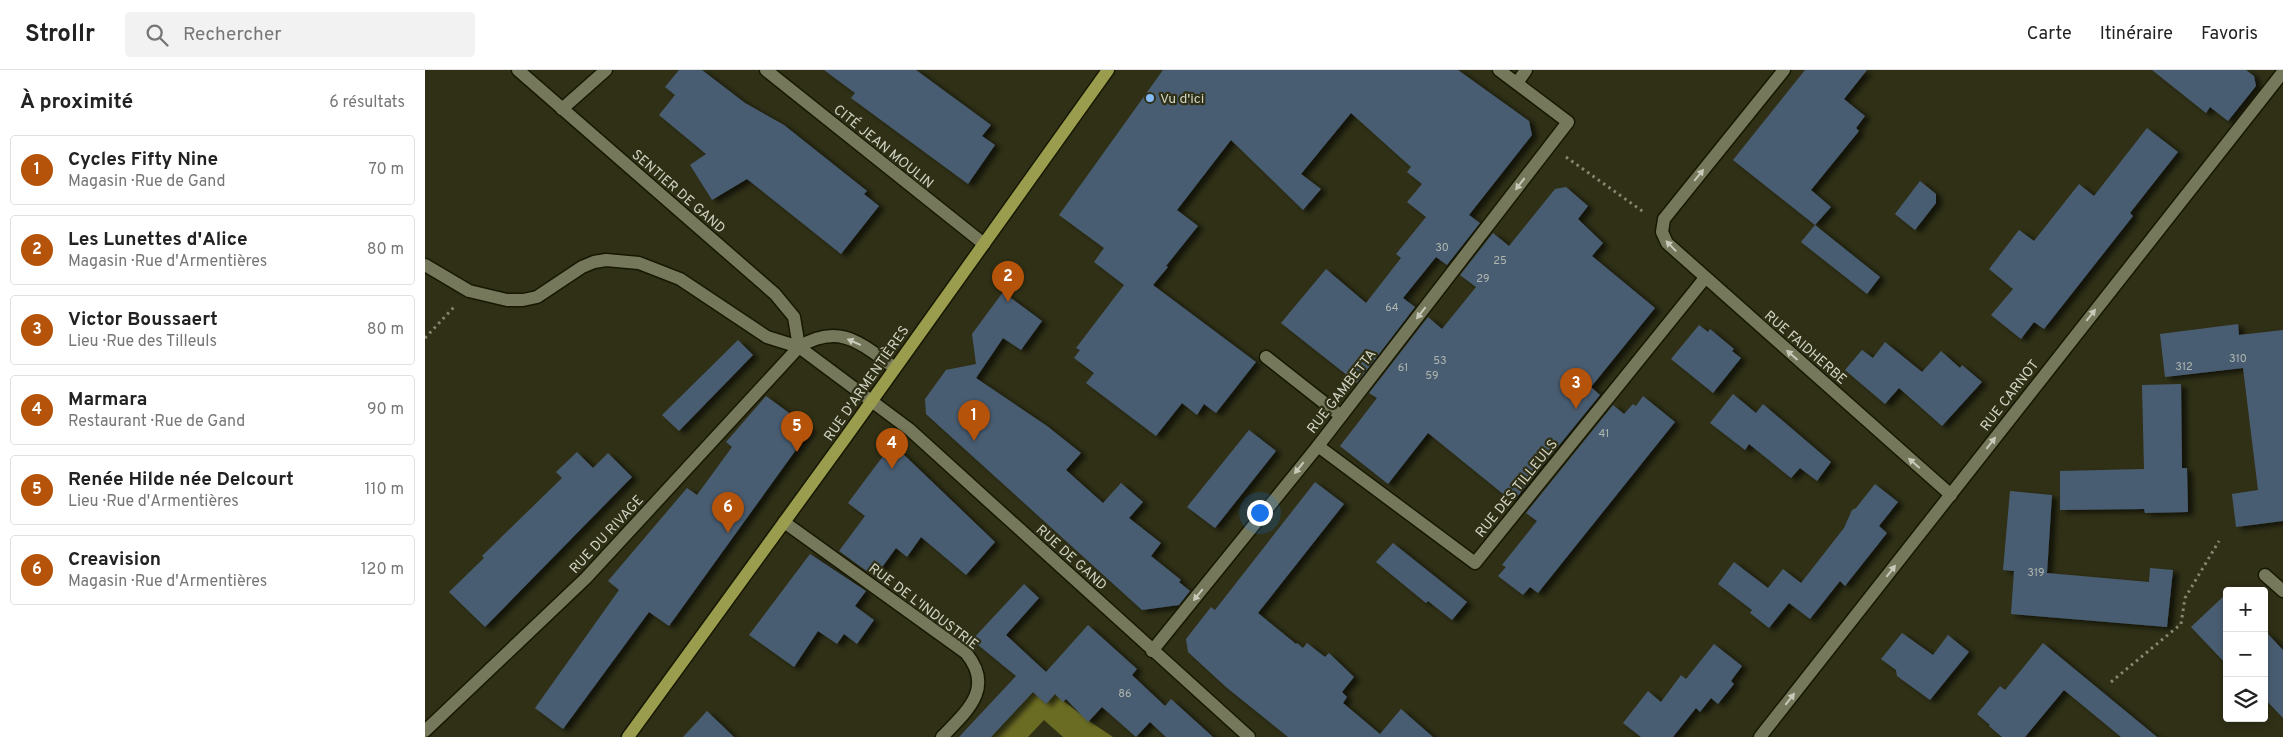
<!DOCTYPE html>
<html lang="fr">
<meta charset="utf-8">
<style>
:root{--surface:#fff;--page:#f2f2f2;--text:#222;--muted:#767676;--line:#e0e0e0;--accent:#b45309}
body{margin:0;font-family:Overpass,sans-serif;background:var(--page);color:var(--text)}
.controls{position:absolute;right:15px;bottom:15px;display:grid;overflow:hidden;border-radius:5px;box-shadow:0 2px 8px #0003}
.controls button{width:45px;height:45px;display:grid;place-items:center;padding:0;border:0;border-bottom:1px solid var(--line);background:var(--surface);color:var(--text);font:25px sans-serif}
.you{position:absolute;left:834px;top:442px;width:18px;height:18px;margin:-12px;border:4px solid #fff;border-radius:50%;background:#1a73e8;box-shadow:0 0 0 8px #1a73e833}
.badge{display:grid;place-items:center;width:32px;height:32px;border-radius:50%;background:var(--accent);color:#fff;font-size:16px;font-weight:700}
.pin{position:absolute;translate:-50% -41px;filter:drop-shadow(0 1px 2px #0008)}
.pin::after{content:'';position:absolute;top:26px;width:18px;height:15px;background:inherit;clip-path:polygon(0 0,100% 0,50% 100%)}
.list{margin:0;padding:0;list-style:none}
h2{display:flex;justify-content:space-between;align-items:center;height:65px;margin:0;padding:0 20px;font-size:21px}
h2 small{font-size:16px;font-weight:400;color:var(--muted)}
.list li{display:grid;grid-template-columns:32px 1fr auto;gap:15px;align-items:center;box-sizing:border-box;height:70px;margin:0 10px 10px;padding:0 10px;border:1px solid var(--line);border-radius:5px}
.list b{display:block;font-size:19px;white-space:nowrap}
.list p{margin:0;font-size:16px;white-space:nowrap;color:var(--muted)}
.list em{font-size:16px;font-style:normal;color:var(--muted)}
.icon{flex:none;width:28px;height:28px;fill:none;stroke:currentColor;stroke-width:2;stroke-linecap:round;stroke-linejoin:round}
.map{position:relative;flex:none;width:1858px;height:667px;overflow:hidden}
header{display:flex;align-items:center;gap:30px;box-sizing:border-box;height:70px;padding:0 25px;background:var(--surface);border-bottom:1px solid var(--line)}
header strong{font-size:24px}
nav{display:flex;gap:28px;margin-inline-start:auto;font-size:18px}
.search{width:350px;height:45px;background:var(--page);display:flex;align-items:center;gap:12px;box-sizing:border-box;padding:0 18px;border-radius:5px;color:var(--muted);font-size:19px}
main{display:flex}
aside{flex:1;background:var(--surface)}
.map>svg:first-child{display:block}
.forest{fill:#6a6c23}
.building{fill:#4a5d72;filter:url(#shadow)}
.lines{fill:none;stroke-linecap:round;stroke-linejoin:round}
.minor-casing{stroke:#171801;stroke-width:15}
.major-casing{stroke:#171801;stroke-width:15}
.path{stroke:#858772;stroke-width:3;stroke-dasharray:2.5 4;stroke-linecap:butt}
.minor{stroke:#76785c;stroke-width:12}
.major{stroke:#9b9d4e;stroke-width:12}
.oneway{fill:#c8cab9}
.poi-dot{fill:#84bcfb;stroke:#2f3016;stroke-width:2}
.labels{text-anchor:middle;stroke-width:4.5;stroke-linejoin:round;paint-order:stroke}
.number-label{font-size:11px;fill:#afb6af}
.poi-label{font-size:14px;fill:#d1d3c3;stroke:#2f3016;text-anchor:start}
.street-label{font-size:14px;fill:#d1d3c3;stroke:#2f3016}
</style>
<header>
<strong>Strollr</strong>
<div class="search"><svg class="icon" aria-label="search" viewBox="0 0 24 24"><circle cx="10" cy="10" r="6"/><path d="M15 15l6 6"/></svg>Rechercher</div>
<nav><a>Carte</a><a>Itinéraire</a><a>Favoris</a></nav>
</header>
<main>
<aside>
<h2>À proximité<small>6 résultats</small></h2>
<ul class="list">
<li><span class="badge">1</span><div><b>Cycles Fifty Nine</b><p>Magasin · Rue de Gand</p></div><em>70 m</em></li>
<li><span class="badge">2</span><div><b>Les Lunettes d'Alice</b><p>Magasin · Rue d'Armentières</p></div><em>80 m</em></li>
<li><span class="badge">3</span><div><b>Victor Boussaert</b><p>Lieu · Rue des Tilleuls</p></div><em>80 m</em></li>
<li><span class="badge">4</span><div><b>Marmara</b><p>Restaurant · Rue de Gand</p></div><em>90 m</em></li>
<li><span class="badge">5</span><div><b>Renée Hilde née Delcourt</b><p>Lieu · Rue d'Armentières</p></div><em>110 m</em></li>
<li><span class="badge">6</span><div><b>Creavision</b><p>Magasin · Rue d'Armentières</p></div><em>120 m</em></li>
</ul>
</aside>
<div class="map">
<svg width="1858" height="667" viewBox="0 0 1858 667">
<defs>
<filter id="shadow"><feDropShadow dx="5.5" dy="3" stdDeviation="2.5" flood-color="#0009"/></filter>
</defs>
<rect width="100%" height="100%" fill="#2f3016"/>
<!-- forest -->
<path class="forest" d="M608,622L621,634L630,624L664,651L688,667H638L619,650L603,667H566Z"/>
<!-- building -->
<g class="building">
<path d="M254,0H277L320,33L359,55L442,121L439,124L454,136L416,184L322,109L287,130L265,95L281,84L234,45L250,25L240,17Z"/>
<path d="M399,0H491L566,55L557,66L570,75L543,114L426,28L430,23Z"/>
<path d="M738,0H1033L1104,51L1107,65L1044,145L1055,153L1022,195L1011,187L978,228L990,237L932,313L856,253L901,199L941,233L976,188L971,184L1001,147L982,132L997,114L982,102L986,97L926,43L876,104L896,119L878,140L806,70L752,140L773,156L741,196L743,197L728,215L831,292L791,343L779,334L772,345L757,333L731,366L661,313L669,303L649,288L655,280L651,278L699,215L669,192L679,178L634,145Z"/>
<path d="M1380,0H1442L1419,29L1440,46L1431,58L1434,61L1386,120L1406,137L1390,155L1308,90Z"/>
<path d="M1727,0H1821L1829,6L1831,16L1803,51L1785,37L1781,43Z"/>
<path d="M1722,58L1753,82L1705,143L1708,146L1619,259L1609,252L1596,269L1566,245L1588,219L1564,199L1594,160L1609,171L1654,114L1669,126Z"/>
<path d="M1495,111L1511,124V133L1490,160L1470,144Z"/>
<path d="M1141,117L1163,136L1153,149L1178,173L1167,186L1230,238L1166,317L1175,325L1088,432L1003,363L963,414L915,376L952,328L944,323L1003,247L1017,259L1051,217L1035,205L1068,163L1084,176L1130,119Z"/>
<path d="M1390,155L1455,207L1442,224L1376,172Z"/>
<path d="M578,222L617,251L596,280L578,268L551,308L622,356L656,383L641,400L678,433L696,413L718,432L704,448L736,473L726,486L756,510L754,512L765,521L754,535L717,540L501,344L500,329L521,300L551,294L547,264Z"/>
<path d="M1813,254L1814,265L1858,260V451L1811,457L1807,424L1833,420L1818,298L1740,307L1735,264Z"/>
<path d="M1274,255L1283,262L1285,259L1309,279L1307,281L1316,288L1288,323L1246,289Z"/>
<path d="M313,270L328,285L254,361L237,345Z"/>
<path d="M1460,272L1497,302L1516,281L1535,298L1537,295L1557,312L1517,356L1474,318L1460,334L1420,300L1437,280L1448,288Z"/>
<path d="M1756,314L1757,398H1762L1763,442L1720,443L1719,439L1635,440V401L1719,399L1717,315Z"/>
<path d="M1308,324L1331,343L1338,334L1406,392L1392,411L1375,398L1366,408L1324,374L1320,380L1285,353Z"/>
<path d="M341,326L386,359L244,556L224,542L138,659L110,638L194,520L183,511L262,418L272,425L307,377L301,372Z"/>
<path d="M1218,326L1250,352L1113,523L1105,517L1098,525L1073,506L1081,497L1077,495L1112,451L1101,443L1188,335L1199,344L1208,334L1211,336Z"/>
<path d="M824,360L851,381L790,458L762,437Z"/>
<path d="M475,381L570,472L541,505L496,467L482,487L471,478L450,507L414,481L440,446L423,433L461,382Z"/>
<path d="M152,382L168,398L183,383L207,407L60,557L24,522L59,488L57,486L137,408L131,402Z"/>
<path d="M890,412L919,434L833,543L871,574L872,573L878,578L882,573L900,587L904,583L929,607L917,622L922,627L918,633L955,664L976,639L1008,667H863L801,617L763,582L761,569L786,537L790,540Z"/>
<path d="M1450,414L1473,432L1454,456L1462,463L1420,516L1415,511L1385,549L1364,533L1344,558L1325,543L1327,540L1293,514L1309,492L1343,518L1358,499L1376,513L1419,458L1427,440L1431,438Z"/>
<path d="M1585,421L1627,425L1622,503L1724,512L1725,498L1748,500L1742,557L1586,544L1589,501L1578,500Z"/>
<path d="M968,473L1042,532L1027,550L1003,531L1001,533L951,492Z"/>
<path d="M385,484L441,521L430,536L449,550L432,574L419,564L412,574L393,561L369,597L324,565Z"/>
<path d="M599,514L614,528L581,565L621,602L663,555L712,599L707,605L740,636L746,629L788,667H741L725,652L711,667L677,637L663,652L641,629L638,632L630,624L621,634L608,622L566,667H534L591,606L547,570Z"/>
<path d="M1802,523V595L1766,557Z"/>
<path d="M1841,562L1858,580V648L1839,628V564Z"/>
<path d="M1477,563L1508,585L1523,565L1544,582L1505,630L1472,606L1471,600L1456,589Z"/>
<path d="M1618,573L1732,667H1696L1639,620L1600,667H1577L1564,656L1565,655L1552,644L1575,616L1580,620Z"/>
<path d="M1289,574L1317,596L1306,611L1309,614L1293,634L1286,628L1275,642L1271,638L1248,667H1216L1198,653L1223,621L1236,632L1256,605L1261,609Z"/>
<path d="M282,641L309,667H258Z"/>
</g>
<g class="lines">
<defs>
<g id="minor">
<path d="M93,0L350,224L369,247L374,277"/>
<path d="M341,0L559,174"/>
<path d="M1359,0L1239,149L1237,162L1242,173L1526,425"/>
<path d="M1092,13L1101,0"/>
<path d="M137,39L181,0"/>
<path d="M0,195L44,221L82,230H98L112,227L157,197L169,192L181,190L214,193L255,209L342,267L374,277L484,359L824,667"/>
<path d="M841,287L916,346"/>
<path d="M893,376L1050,493L1280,208"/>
<path d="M359,452L541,583C570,618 542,641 517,667"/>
<path d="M1840,505L1858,521"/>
<path d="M727,581L893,376L1143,52L1074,0"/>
<path d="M0,661L161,508L374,277C415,252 436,274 470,298"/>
<path d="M1335,667L1858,2"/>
</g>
<path id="major" d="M203,667L421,367L683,0"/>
</defs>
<!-- minor casing -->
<use href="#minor" class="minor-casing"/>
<!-- major casing -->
<use href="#major" class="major-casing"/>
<!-- path -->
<g class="path">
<path d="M1141,87L1220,143"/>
<path d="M0,268L29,237"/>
<path d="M1686,612L1756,554L1760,528L1794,471"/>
</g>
<!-- minor -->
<use href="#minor" class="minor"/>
<!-- major -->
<use href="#major" class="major"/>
</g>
<!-- one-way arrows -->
<defs><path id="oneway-solid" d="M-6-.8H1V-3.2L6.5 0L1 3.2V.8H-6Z" transform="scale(1.25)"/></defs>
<g class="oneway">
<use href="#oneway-solid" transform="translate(1274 105) rotate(-51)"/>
<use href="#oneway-solid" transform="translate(1095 114) rotate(128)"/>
<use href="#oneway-solid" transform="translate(1246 176) rotate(-134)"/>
<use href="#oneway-solid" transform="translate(996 243) rotate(128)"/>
<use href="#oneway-solid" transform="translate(1666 245) rotate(-52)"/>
<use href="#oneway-solid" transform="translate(429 272) rotate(-156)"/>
<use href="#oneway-solid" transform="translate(1367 285) rotate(-139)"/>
<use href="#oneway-solid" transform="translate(1566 373) rotate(-52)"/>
<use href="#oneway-solid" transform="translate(1489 393) rotate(-139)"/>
<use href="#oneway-solid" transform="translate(874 398) rotate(129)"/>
<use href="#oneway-solid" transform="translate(1466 501) rotate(-52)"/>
<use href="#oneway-solid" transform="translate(773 525) rotate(129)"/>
<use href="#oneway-solid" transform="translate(1365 629) rotate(-52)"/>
</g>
<!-- markers -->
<circle class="poi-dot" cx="725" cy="28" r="5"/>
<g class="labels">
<!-- number labels -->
<g class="number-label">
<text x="1017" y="181">30</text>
<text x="1075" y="194">25</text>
<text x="1058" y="212">29</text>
<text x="967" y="241">64</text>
<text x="1813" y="292">310</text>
<text x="1015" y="294">53</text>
<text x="1759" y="300">312</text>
<text x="978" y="301">61</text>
<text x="1007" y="309">59</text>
<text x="1179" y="367">41</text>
<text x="1611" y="506">319</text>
<text x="700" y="627">86</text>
</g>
<!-- poi labels -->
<g class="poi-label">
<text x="735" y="33">Vu d'ici</text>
</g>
<!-- street labels -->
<g class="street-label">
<text transform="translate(459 76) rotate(39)" y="5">CITÉ JEAN MOULIN</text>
<text transform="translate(254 121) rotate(41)" y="5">SENTIER DE GAND</text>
<text transform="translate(1381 277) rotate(41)" y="5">RUE FAIDHERBE</text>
<text transform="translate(441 313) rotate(-55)" y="5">RUE D'ARMENTIÈRES</text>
<text transform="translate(916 321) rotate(-52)" y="5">RUE GAMBETTA</text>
<text transform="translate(1584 325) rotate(-52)" y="5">RUE CARNOT</text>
<text transform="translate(1091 418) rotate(-51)" y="5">RUE DES TILLEULS</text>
<text transform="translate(181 464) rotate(-47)" y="5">RUE DU RIVAGE</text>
<text transform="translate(647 487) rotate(42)" y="5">RUE DE GAND</text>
<text transform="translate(499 536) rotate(37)" y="5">RUE DE L'INDUSTRIE</text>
</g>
</g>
</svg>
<div class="controls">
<button>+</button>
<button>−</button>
<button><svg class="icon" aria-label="layers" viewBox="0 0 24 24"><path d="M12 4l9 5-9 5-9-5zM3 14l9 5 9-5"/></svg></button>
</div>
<div class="you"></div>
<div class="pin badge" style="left:549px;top:371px">1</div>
<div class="pin badge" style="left:583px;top:232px">2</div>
<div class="pin badge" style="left:1151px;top:339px">3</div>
<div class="pin badge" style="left:467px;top:399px">4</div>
<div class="pin badge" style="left:372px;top:382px">5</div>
<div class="pin badge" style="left:303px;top:463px">6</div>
</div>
</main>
